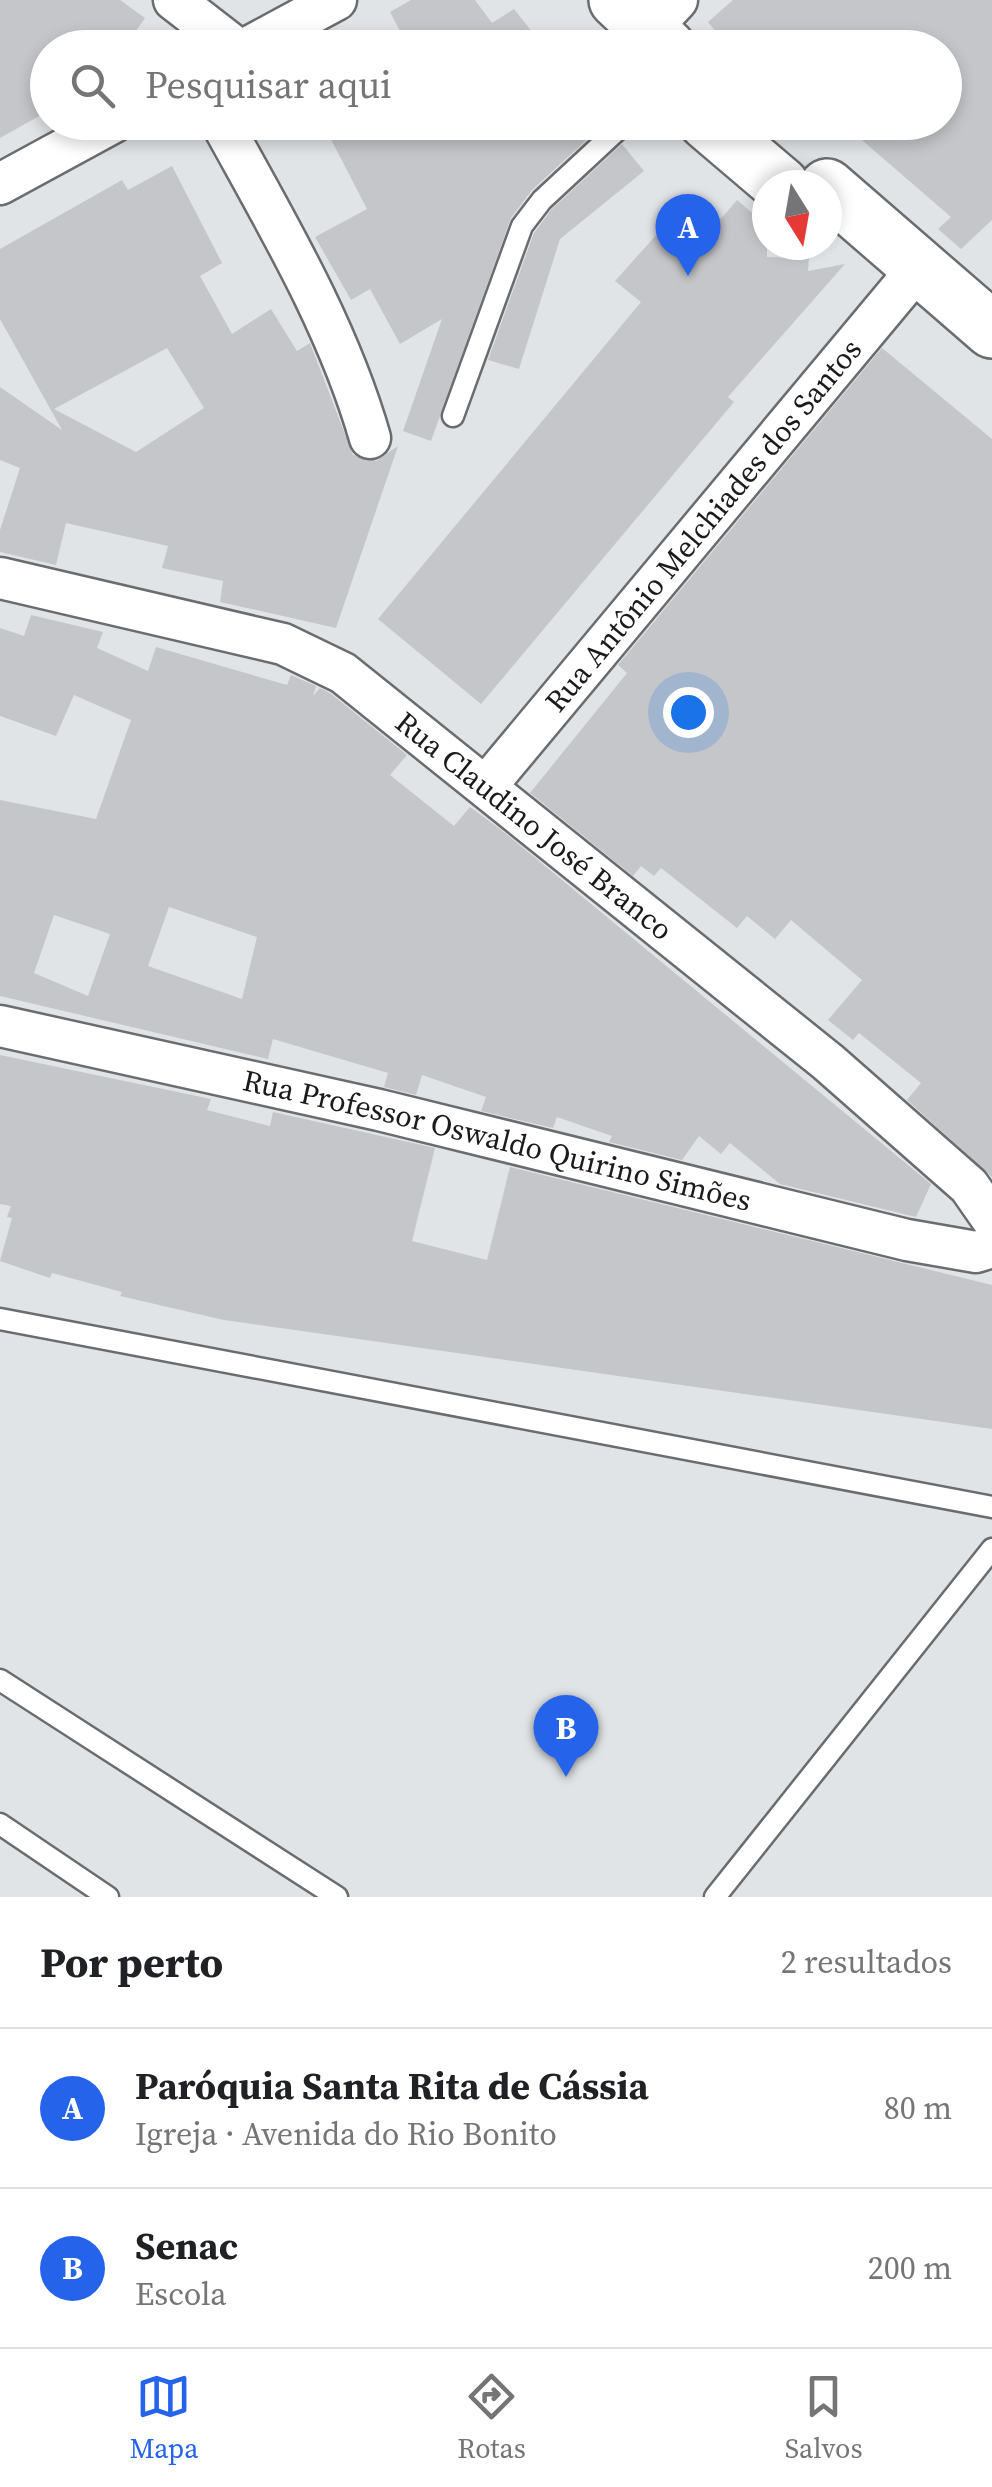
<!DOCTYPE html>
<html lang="pt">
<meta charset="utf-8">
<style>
:root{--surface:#fff;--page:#f6f6f6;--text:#202124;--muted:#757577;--line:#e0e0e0;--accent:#2563eb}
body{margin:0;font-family:"Source Serif 4",serif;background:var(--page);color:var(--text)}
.compass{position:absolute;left:752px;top:170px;width:90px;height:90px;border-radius:50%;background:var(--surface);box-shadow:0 5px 15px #0003;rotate:169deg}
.you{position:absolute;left:688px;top:712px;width:35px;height:35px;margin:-25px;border:8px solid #fff;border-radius:50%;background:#1a73e8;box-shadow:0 0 0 15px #1a73e833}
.badge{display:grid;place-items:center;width:65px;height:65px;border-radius:50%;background:var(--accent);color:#fff;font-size:32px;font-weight:700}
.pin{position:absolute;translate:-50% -82px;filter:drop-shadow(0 2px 5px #0008)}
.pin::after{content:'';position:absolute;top:52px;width:35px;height:30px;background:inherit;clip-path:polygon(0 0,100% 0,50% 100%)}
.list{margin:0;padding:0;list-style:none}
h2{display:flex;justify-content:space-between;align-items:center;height:130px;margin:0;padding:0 40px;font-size:42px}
h2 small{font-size:32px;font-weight:400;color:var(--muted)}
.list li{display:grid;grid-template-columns:65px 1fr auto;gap:30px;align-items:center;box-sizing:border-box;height:160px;padding:0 40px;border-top:2px solid var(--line)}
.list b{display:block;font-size:38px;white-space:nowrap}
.list p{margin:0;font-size:32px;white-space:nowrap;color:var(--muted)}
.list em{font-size:32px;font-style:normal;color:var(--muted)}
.icon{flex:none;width:55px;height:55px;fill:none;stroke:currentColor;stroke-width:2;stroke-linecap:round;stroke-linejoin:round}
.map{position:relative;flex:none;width:992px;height:1897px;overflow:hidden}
.search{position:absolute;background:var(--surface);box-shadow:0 5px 15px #0003;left:30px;right:30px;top:30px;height:110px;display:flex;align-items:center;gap:25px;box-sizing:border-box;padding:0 35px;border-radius:55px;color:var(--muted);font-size:38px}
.sheet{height:450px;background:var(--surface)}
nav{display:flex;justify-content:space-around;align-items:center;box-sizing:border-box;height:140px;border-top:2px solid var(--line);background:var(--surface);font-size:28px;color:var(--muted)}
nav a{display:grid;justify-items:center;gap:5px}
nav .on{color:var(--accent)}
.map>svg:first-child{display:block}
.building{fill:#c4c6c9;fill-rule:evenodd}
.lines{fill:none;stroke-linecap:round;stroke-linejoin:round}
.lane-casing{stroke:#6a6d6f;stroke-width:25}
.street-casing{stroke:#6a6d6f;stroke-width:45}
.secondary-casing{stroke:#6a6d6f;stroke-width:60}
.lane{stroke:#fff;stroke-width:20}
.street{stroke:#fff;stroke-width:40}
.secondary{stroke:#fff;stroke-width:55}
.labels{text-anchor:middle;stroke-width:10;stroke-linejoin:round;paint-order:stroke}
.street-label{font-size:30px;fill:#1a1b1c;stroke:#eef1f3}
</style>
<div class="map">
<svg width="992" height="1897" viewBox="0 0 992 1897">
<rect width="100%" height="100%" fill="#e1e4e6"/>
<!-- building -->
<g class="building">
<path d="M0,0H120L145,18L124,48H109L85,30L72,48H48V111L0,138Z"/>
<path d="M411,0H475L492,23L514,9L545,48H409L390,12Z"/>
<path d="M733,0H992V220L961,249L938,229L951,217L841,122H944V48H729L708,22Z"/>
<path d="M322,122L605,123L532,190L511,218L431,441L403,431L442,319L400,344L370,289L351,300L315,237L367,209Z"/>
<path d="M622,144L644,171L560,239L519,369L488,360L534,233L552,209Z"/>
<path d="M172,166L222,263L200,276L232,334L271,309L297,351L310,343L353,455L376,461L398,446L336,628L220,602L223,581L162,568L168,546L66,523L56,565L0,552V530L20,468L0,460V387L62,430L0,319V249L122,180L128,190ZM167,348L204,408L136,452L54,409Z"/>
<path d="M693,194L721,219L737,200L767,225V257L809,258L808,271L845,264L728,397L734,402L481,704L378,619L641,302L615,281Z"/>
<path d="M882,348L992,439V1177L907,1100L921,1083L859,1033L853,1040L828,1020L862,980L791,920L775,939L747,916L737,928L661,868L654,876L641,866L633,876L530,793L627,673L618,665Z"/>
<path d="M31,615L103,632L97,648L148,671L156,647L287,685L291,675L316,686L313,696L320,688L330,693L407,755L390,775L454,826L470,807L500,829L931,1184L916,1217L780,1184L730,1143L721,1154L699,1136L682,1160L609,1142L612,1136L557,1117L553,1128L481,1111L486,1097L422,1075L416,1095L384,1087L388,1073L273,1039L268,1059L0,996V800L96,819L131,720L74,695L56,736L0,716V628L24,636ZM169,907L257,937L242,999L148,966ZM54,915L110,934L88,996L34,973Z"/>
<path d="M0,1055L211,1099L207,1110L270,1126L273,1112L435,1148L412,1241L487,1260L510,1167L992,1285V1429L224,1320L120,1296L122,1292L52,1273L50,1278L0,1261L12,1218L7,1217L11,1206L0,1204Z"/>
</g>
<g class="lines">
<defs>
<g id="lane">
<path d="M453,416L522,226L542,200L626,122"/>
<path d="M0,1319L992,1507"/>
<path d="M0,1680L337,1897"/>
<path d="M0,1824L108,1897"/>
<path d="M715,1897L992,1549"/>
</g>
<g id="street">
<path d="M174,0L236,48"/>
<path d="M247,48L336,0"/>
<path d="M632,48L677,0"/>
<path d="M221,122C277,224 338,326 370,438"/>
<path d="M0,184L114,122"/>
<path id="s1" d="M0,578L283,644L343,673L828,1062L969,1186L992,1219"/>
<path id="s2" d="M487,785L919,267"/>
<path id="s3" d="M0,1026L379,1110L907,1240L976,1252L992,1247"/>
</g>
<g id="secondary">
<path d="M617,0L668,48"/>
<path d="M707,122L781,185"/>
<path d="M827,187L992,330"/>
</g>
</defs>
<!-- lane casing -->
<use href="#lane" class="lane-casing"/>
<!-- street casing -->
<use href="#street" class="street-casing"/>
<!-- secondary casing -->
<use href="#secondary" class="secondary-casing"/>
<!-- lane -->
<use href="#lane" class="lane"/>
<!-- street -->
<use href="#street" class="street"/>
<!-- secondary -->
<use href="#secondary" class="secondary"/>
</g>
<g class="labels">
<!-- street labels -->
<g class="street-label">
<text dy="10" stroke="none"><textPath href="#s2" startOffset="338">Rua Antônio Melchiades dos Santos</textPath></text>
<text dy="10" stroke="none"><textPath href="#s1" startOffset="602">Rua Claudino José Branco</textPath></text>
<text dy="10" stroke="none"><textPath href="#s3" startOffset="510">Rua Professor Oswaldo Quirino Simões</textPath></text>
</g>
</g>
</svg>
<svg class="compass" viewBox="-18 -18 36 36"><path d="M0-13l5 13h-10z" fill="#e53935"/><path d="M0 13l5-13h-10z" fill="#757577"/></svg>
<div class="you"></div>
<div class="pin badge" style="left:688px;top:276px">A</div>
<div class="pin badge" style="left:566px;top:1777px">B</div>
<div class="search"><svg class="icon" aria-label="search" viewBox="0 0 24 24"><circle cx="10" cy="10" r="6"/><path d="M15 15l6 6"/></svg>Pesquisar aqui</div>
</div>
<section class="sheet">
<h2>Por perto<small>2 resultados</small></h2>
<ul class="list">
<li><span class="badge">A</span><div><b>Paróquia Santa Rita de Cássia</b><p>Igreja · Avenida do Rio Bonito</p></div><em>80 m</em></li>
<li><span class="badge">B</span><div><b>Senac</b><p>Escola</p></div><em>200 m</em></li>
</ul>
</section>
<nav>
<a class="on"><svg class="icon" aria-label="map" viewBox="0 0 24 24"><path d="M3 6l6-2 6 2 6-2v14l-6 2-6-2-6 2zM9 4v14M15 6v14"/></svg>Mapa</a>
<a><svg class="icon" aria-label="directions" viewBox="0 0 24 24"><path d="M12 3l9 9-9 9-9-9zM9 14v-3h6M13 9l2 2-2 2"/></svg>Rotas</a>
<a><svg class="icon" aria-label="saved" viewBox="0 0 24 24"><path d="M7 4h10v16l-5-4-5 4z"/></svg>Salvos</a>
</nav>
